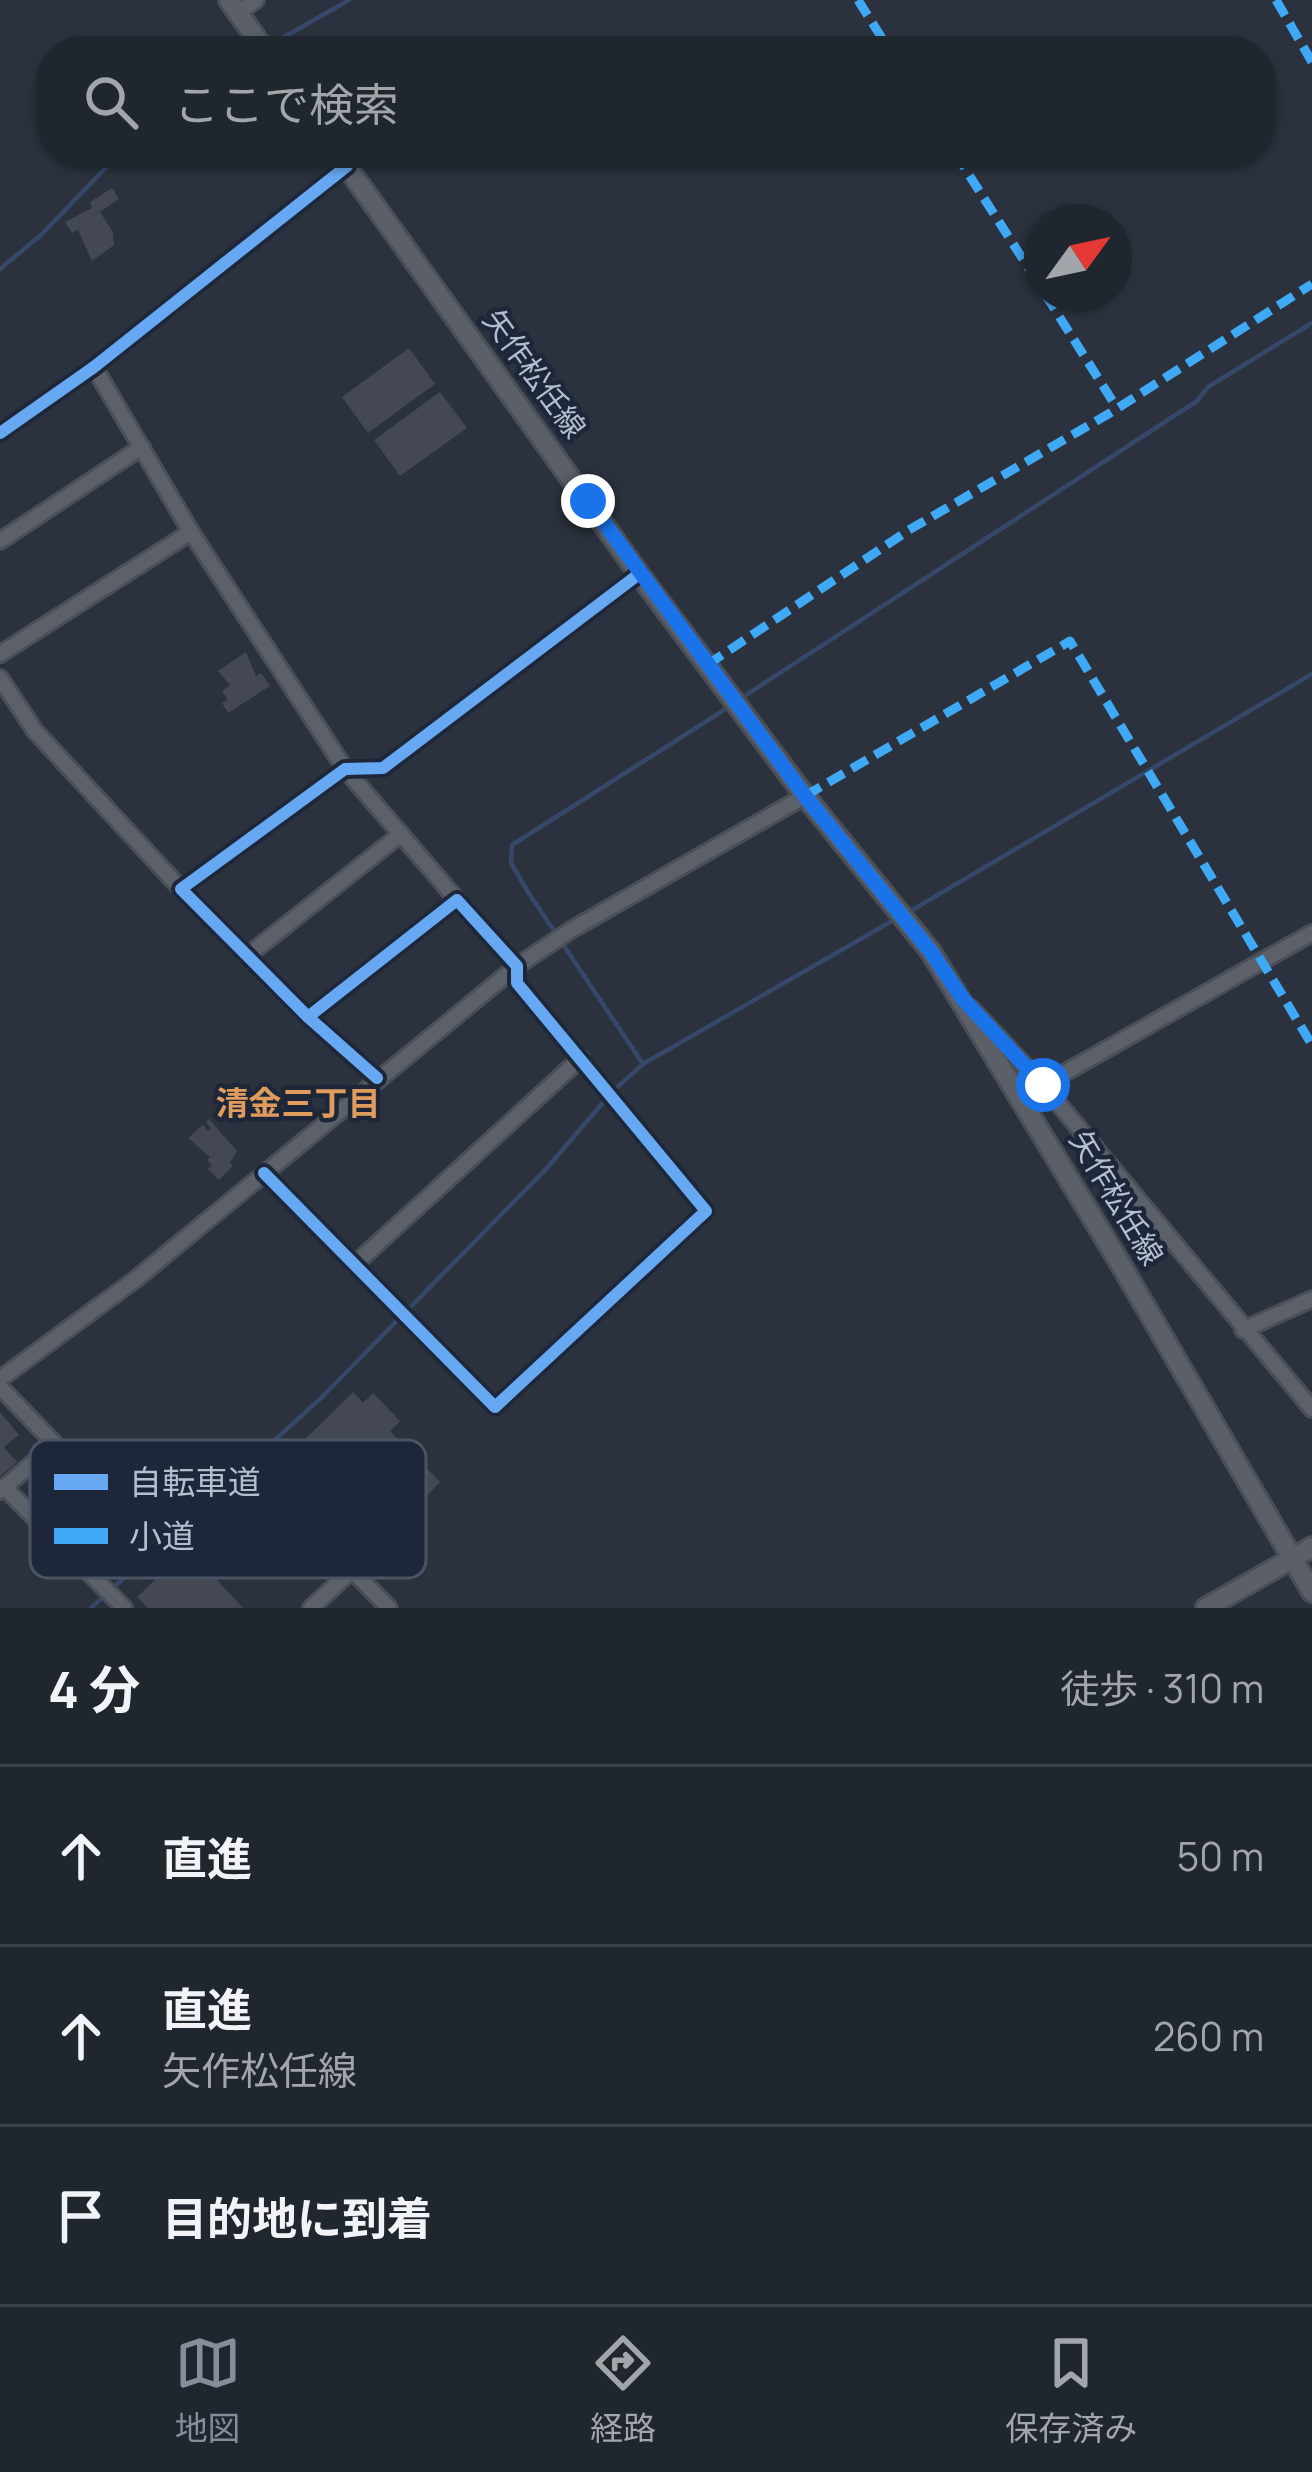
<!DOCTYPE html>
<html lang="ja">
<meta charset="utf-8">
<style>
:root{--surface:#20262e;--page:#2d323a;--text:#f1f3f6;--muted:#a2a5aa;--line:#3d434a;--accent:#858d9b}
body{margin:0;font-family:Manrope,"Noto Sans JP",sans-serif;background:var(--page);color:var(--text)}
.compass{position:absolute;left:1024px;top:204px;width:108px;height:108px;border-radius:50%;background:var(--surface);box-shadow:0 3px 9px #0004;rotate:57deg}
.stop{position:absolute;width:36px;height:36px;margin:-27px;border:9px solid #1a73e8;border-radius:50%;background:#fff}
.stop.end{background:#1a73e8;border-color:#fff;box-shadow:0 3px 12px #0008}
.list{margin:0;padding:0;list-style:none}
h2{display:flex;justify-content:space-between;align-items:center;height:156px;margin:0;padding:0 48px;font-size:51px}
h2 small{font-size:39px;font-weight:400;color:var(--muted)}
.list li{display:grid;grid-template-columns:78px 1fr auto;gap:36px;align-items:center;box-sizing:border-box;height:180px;padding:0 48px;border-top:3px solid var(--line)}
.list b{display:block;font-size:45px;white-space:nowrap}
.list p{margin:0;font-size:39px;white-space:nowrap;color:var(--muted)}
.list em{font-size:39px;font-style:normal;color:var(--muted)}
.icon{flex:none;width:66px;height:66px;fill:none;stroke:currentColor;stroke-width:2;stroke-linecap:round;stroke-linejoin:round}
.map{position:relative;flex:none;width:1312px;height:1608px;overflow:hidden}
.search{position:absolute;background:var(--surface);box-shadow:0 3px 9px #0004;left:36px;right:36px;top:36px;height:132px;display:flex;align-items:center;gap:30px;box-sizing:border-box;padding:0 42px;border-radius:48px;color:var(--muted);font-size:45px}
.sheet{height:696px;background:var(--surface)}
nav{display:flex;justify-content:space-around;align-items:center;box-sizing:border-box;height:168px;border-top:3px solid var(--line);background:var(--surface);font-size:33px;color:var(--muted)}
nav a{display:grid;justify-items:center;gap:6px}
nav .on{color:var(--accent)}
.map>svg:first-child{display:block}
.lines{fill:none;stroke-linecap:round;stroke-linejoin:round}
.stream{stroke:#354869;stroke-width:4.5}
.building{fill:#434852}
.street-casing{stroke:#4a4e57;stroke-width:20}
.secondary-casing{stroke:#4a4e57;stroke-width:24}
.street{stroke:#5c6069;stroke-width:14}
.secondary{stroke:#5a5f68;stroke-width:18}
.quiet{stroke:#3fa9f5;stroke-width:9;stroke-dasharray:18 9;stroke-linecap:butt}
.cycleway-casing{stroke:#1d2739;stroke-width:20}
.cycleway{stroke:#66a8f1;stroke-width:12}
.route{stroke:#1a73e8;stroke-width:15}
.labels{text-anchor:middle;stroke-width:9;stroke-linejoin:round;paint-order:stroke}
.street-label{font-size:30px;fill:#b5becd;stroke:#1d2739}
.neighbourhood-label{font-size:33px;font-weight:bold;fill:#e09c5d;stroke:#1d2739}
.key{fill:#1d2739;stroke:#4b5465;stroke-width:3}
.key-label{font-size:33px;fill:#b5becd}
</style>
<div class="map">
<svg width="1312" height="1608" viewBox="0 0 1312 1608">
<rect width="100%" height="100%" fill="#2b323d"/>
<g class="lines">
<!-- stream -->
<g class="stream">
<path d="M270,45L349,0"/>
<path d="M0,269L41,235L120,153"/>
<path d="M743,697L1197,401L1208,387L1312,323"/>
<path d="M914,909L1312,674"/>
<path d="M643,1064L528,892L511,863L512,845L724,710"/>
<path d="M91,1608L322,1397L547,1168L612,1092L643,1064L892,921"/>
</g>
</g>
<!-- building -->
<g class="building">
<path d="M112,188L119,199L100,212L113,232L114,245L92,261L78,230L72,233L65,222L92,208L90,202Z"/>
<path d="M409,348L435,384L368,433L342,397Z"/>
<path d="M440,392L467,428L400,476L374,440Z"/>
<path d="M246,652L256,676L261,673L270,686L228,713L222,703L228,700L222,691L230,685L218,671Z"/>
<path d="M209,1119L237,1151L230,1163L233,1166L219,1180L208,1169L212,1165L207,1160L210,1157L188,1138L203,1125L208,1131L211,1128L206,1122Z"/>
<path d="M353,1392L363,1403L373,1393L400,1421L390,1431L440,1482L426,1497L418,1490L370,1538L289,1455Z"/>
<path d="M0,1412L19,1435L4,1447L17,1462L0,1476Z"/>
<path d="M188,1548L243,1608H148L137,1597Z"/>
</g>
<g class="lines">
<defs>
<g id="street">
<path d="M238,13L256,0"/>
<path d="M94,367L191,532L345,769L457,900"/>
<path d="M0,433L94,367L347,166"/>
<path d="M0,541L142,447"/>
<path d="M0,654L191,532"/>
<path d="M0,678L35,731L181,889"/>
<path d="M247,956L401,834"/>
<path d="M971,1008L1043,1085L1312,933"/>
<path d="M377,1078L308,1017L181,889L345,769L383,768L639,574"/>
<path d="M1043,1085L1312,1409"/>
<path d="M264,1173L495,1407L706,1211L517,983V966L457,900L308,1017"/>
<path d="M354,1265L581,1058"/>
<path d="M1243,1330L1312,1299"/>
<path d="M0,1379L136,1279L517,966L571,930L805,796"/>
<path d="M0,1387L53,1442L47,1451L0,1491"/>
<path d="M4,1487L124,1608"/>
<path d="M311,1608L352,1570L389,1608"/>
</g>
<g id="secondary">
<path d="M229,0L265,51"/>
<path d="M337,153L639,574L805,796L931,952L1121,1265L1312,1592"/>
<path d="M1206,1608L1312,1547"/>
</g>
</defs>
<!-- street casing -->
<use href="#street" class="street-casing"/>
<!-- secondary casing -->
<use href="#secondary" class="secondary-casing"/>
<!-- street -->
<use href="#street" class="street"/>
<!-- secondary -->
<use href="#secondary" class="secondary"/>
<!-- quiet -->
<g class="quiet">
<path d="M858,0L890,51"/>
<path d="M1276,0L1312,62"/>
<path d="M955,153L1042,289"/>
<path d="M1045,294L1117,408"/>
<path d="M707,665L909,530L1110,413L1312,284"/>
<path d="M805,796L1070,641L1312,1045"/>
</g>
<defs>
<g id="cycleway">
<path d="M0,433L94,367L347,166"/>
<path d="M377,1078L308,1017L181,889L345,769L383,768L639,574"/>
<path d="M264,1173L495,1407L706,1211L517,983V966L457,900L308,1017"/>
</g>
</defs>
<!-- cycleway casing -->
<use href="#cycleway" class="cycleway-casing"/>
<!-- cycleway -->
<use href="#cycleway" class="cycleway"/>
</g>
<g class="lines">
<!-- route -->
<path class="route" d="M588,501L805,796L931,952L963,999L1043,1085"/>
</g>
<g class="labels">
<!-- street labels -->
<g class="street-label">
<text transform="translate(534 374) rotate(54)" y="10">矢作松任線</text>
<text transform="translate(1116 1198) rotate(59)" y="10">矢作松任線</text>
</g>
<!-- neighbourhood labels -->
<g class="neighbourhood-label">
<text x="298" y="1115">清金三丁目</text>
</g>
</g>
<!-- legend -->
<rect x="30" y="1440" width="396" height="138" rx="18" class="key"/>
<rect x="54" y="1474" width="54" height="16" fill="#66a8f1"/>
<rect x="54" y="1528" width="54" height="16" fill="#3fa9f5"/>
<g class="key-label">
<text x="129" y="1494">自転車道</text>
<text x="129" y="1548">小道</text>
</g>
</svg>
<svg class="compass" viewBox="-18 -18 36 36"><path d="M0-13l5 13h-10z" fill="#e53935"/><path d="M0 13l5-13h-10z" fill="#a2a5aa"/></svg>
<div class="stop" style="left:1043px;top:1085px"></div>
<div class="stop end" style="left:588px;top:501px"></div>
<div class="search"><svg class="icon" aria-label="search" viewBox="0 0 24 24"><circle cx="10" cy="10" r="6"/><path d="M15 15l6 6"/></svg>ここで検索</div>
</div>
<section class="sheet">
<h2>4 分<small>徒歩 · 310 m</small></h2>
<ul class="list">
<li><svg class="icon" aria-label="ahead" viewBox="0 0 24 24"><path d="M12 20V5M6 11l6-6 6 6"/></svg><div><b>直進</b></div><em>50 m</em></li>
<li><svg class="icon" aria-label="ahead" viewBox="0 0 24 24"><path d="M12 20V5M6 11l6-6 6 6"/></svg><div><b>直進</b><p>矢作松任線</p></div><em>260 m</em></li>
<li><svg class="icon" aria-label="arrive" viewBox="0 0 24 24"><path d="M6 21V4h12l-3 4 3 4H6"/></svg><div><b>目的地に到着</b></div></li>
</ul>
</section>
<nav>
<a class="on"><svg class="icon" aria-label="map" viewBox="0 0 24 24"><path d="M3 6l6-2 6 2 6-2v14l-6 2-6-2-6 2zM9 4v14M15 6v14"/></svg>地図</a>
<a><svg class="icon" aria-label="directions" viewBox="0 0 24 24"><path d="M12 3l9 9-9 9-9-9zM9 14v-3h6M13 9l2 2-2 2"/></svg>経路</a>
<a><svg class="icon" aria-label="saved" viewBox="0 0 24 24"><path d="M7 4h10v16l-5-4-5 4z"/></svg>保存済み</a>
</nav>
